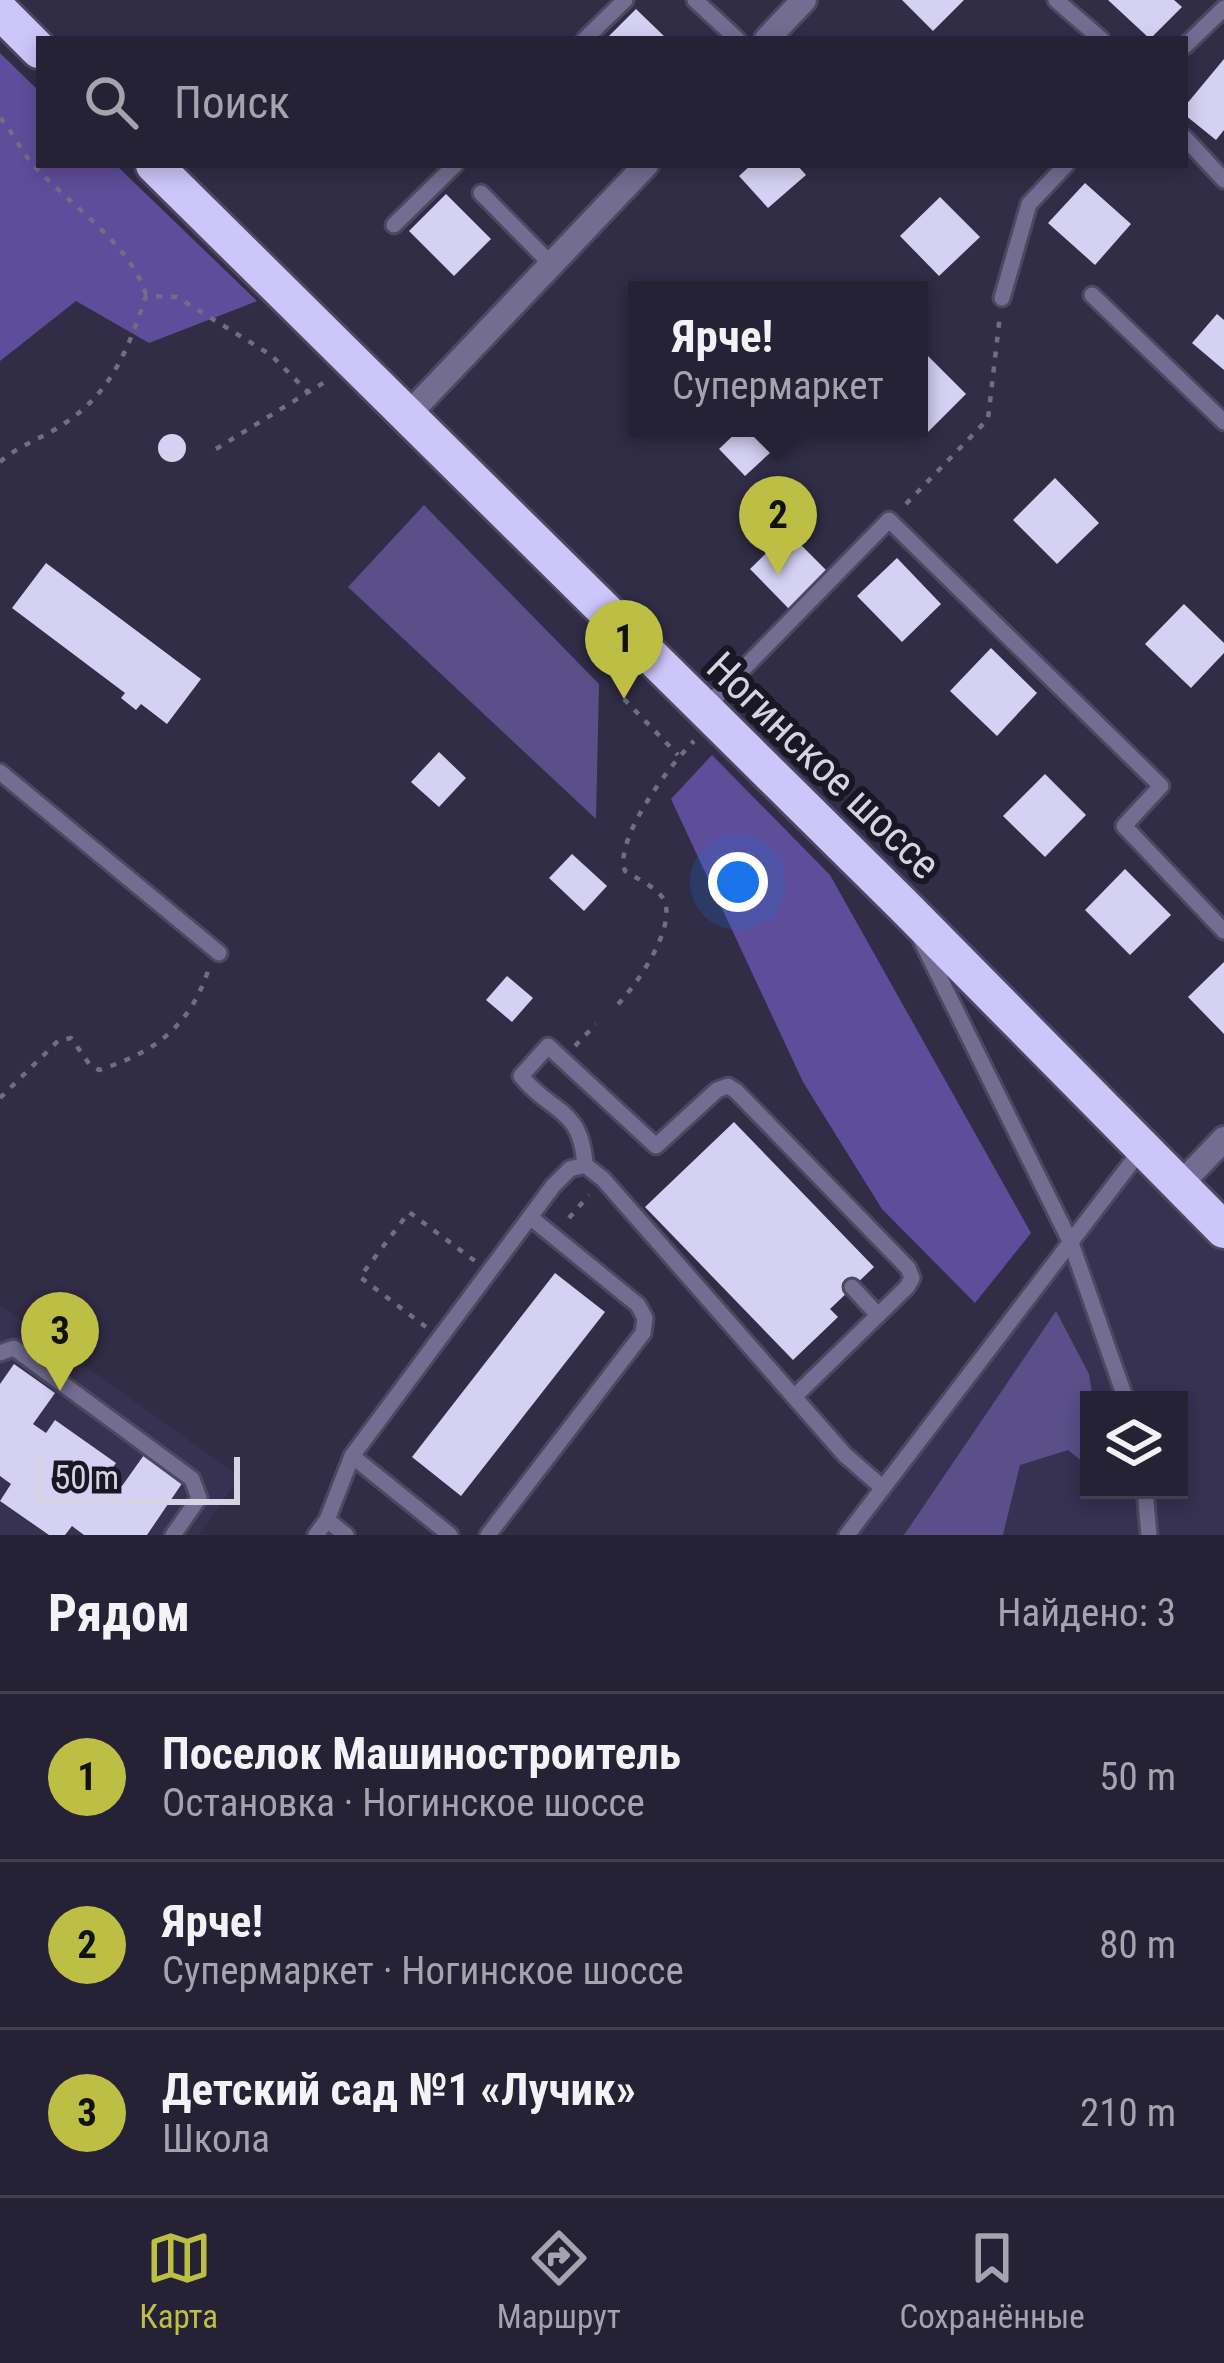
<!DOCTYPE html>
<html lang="ru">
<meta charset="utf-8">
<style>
:root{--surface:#252235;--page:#312f41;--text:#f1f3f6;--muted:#a3a4ad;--line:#423f50;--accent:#bcbf44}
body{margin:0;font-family:"Roboto Condensed",sans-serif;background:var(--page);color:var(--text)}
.controls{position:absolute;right:36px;bottom:36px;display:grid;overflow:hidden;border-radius:0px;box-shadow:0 6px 18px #0003}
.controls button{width:108px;height:108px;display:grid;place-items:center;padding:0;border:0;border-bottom:3px solid var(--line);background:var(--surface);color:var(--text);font:60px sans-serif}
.scale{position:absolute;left:36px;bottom:30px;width:204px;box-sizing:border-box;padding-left:12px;border:6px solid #d5d3e4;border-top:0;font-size:33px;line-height:42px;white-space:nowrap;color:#d5d3e4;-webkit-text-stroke:9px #191723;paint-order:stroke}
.you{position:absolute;left:738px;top:882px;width:42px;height:42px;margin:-30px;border:9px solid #fff;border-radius:50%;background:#1a73e8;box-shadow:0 0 0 18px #1a73e833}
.badge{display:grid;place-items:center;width:78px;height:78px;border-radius:50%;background:var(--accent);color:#111;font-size:39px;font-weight:700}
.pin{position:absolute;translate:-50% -99px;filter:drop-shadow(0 3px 6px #0008)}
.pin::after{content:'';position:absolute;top:63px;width:42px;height:36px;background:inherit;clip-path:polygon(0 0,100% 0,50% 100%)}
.popup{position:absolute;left:628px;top:281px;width:300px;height:156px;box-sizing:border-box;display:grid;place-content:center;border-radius:0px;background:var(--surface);filter:drop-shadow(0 3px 9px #0005);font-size:39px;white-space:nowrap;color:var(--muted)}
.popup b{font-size:45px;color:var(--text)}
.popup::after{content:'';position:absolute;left:50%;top:100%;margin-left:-24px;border:24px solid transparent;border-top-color:var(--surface)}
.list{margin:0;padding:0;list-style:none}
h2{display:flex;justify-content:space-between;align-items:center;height:156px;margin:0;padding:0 48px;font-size:51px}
h2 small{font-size:39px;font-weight:400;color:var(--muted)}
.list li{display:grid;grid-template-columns:78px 1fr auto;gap:36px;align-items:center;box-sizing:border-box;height:168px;padding:0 48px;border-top:3px solid var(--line)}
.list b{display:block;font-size:45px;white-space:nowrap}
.list p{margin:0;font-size:39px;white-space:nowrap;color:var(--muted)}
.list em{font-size:39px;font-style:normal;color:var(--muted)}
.icon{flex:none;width:66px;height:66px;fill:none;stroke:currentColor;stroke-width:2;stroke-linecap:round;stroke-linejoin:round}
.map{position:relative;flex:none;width:1224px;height:1535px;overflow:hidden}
.search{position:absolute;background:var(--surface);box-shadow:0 6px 18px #0003;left:36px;right:36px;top:36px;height:132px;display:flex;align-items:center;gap:30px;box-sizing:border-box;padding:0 42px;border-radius:0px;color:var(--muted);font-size:45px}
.sheet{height:660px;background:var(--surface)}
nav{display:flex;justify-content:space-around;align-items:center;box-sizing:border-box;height:168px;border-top:3px solid var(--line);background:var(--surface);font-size:33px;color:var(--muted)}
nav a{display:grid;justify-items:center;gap:6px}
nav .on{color:var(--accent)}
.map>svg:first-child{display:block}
.built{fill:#373152;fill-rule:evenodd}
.green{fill:#5a4f89}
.forest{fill:#5e4d9a}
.building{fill:#d5d1f3}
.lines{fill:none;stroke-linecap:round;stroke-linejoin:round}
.lane-casing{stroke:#4b4860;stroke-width:21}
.street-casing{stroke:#4b4860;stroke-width:30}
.highway-casing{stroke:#4b4860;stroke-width:42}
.path{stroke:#716d84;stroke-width:4.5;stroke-dasharray:6 9;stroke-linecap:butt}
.lane{stroke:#726d91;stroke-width:15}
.street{stroke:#726d91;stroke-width:24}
.highway{stroke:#cdc6fa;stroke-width:36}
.labels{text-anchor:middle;stroke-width:12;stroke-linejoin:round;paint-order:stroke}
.street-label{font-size:42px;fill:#d5d3e4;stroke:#191723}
</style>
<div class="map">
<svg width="1224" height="1535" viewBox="0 0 1224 1535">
<rect width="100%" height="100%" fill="#312d47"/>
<!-- built -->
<g class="built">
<path d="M1143,1148L1224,1230V1535H847ZM1089,1400H1179V1490H1089Z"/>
<path d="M0,1305L240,1477L198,1535H0Z"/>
</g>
<!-- green -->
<g class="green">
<path d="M424,505L599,684L596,819L348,587Z"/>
<path d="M1056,1311L1089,1374L1093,1400H1089V1467L1068,1450L1020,1465L1003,1535H904Z"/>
</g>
<!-- forest -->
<g class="forest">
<path d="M0,53L39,91V165H116L257,301L149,343L76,301L0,361Z"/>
<path d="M712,755L830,875L1031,1233L975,1303L882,1209L803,1082L671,799Z"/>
</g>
<!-- building -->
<g class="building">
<path d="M902,0H964L933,31Z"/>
<path d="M1108,0H1174L1182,7L1150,39Z"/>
<path d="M636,9L667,39H606Z"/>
<path d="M1224,59V130L1216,140L1185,115V106Z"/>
<path d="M751,165H797L806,175L768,208L739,176Z"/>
<path d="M1085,183L1131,224L1095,265L1048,223Z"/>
<path d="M446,194L491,239L454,276L409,231Z"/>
<path d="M940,197L980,237L939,276L900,236Z"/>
<path d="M1217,314L1224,320V370L1192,343Z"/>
<path d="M922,350L966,394L923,437L914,428H919Z"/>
<path d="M741,428H772L784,440L745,476L719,449Z"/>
<circle cx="172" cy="448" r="14"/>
<path d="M1055,478L1099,523L1057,564L1013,520Z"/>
<path d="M788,532L827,571L789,609L750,569Z"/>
<path d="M897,558L941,604L902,642L857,596Z"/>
<path d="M46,563L201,679L167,724L141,704L136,710L121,698L125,693L12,608Z"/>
<path d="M1184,604L1224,643V653L1191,688L1145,644Z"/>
<path d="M991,648L1037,693L997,736L950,691Z"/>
<path d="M439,752L466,778L439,807L411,782Z"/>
<path d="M1045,774L1086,815L1045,857L1003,816Z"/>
<path d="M572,854L607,886L584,911L549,878Z"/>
<path d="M1125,869L1171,915L1130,955L1085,910Z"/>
<path d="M1224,962V1034L1188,997Z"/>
<path d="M507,976L533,998L512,1022L486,1000Z"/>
<path d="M734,1122L874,1267L830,1309L838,1317L793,1360L645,1207Z"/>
<path d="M555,1273L605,1312L461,1496L412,1457Z"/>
<path d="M14,1364L55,1393L33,1424L46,1433L55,1420L116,1463L107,1476L122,1486L144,1455L183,1482L147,1535H84L72,1526L65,1535H49L0,1501L11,1484L0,1476V1384Z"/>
</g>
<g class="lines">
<defs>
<g id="lane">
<path d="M695,0L737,39"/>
<path d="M1056,0L1101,39"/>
<path d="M585,39L625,0"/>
<path d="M1185,46L1224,8"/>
<path d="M1185,138L1224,180"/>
<path d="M481,193L551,264"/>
<path d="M394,225L455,165"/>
<path d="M1092,295L1224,422"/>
<path d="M1002,298L1029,204L1066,165"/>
<path d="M705,708L889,520L1161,786L1124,826L1224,931"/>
<path d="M0,772L219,953"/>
<path d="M921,940L1071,1243L1126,1400"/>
<path d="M585,1165C581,1106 551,1114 521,1076L548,1046L656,1146L717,1090L728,1086L736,1091L908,1268L912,1278L907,1287L794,1397"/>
<path d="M852,1287L878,1315"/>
<path d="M0,1353L14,1348L192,1479L199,1498L173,1535"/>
<path d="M352,1456L450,1535"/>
<path d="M1145,1490L1149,1535"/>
<path d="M327,1520L352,1456L553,1186L570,1169L585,1165L603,1179L845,1455L883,1488"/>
<path d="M316,1535L327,1520L346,1535"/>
<path d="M488,1535L643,1333L645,1318L638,1305L530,1217"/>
<path d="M847,1535L1141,1150"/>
</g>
<g id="street">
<path d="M767,39L804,0"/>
<path d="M406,417L646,165"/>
<path d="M1179,1186L1224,1139"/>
</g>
<g id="highway">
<path d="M0,11L39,50"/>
<path d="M154,165L903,905L1224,1230"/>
</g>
</defs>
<!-- lane casing -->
<use href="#lane" class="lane-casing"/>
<!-- street casing -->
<use href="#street" class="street-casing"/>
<!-- highway casing -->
<use href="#highway" class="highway-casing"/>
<!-- path -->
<g class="path">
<path d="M0,118C13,132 21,151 34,166C68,203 134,247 146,296"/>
<path d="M216,449L328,380"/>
<path d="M0,462C20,444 44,438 65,423C112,392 129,347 146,296L177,297L271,355L309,393"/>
<path d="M906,504L988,419L1000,315"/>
<path d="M624,699L678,755"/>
<path d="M618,1004C636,986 677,927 664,900C658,888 636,878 625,871C613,840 671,763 694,741"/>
<path d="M575,1046L596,1024"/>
<path d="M0,1098L58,1041L71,1038L90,1065L99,1070C155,1052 189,1027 208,971"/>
<path d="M569,1218L589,1195"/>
<path d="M426,1327L360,1277L409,1212L475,1261"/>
</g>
<!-- lane -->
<use href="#lane" class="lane"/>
<!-- street -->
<use href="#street" class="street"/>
<!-- highway -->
<use href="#highway" class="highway"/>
</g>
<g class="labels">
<!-- street labels -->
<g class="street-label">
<text transform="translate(824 765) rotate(44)" y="15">Ногинское шоссе</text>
</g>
</g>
</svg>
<div class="controls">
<button><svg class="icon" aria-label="layers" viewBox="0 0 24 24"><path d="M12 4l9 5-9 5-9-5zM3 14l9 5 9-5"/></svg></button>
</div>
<div class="scale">50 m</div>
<div class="you"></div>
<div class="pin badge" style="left:624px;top:699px">1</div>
<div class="pin badge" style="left:778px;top:575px">2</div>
<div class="popup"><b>Ярче!</b>Супермаркет</div>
<div class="pin badge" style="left:60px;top:1391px">3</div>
<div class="search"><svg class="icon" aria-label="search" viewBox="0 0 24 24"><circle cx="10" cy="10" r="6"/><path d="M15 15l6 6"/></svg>Поиск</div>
</div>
<section class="sheet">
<h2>Рядом<small>Найдено: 3</small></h2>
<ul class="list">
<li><span class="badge">1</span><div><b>Поселок Машиностроитель</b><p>Остановка · Ногинское шоссе</p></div><em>50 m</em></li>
<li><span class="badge">2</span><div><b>Ярче!</b><p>Супермаркет · Ногинское шоссе</p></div><em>80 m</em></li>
<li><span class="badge">3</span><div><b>Детский сад №1 «Лучик»</b><p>Школа</p></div><em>210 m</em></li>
</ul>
</section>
<nav>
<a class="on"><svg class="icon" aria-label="map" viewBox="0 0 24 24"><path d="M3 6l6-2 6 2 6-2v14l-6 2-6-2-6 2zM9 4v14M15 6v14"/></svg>Карта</a>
<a><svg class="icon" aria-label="directions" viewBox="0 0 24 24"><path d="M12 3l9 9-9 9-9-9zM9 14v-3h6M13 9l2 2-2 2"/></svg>Маршрут</a>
<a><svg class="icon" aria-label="saved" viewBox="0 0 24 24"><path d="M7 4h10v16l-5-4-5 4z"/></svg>Сохранённые</a>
</nav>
